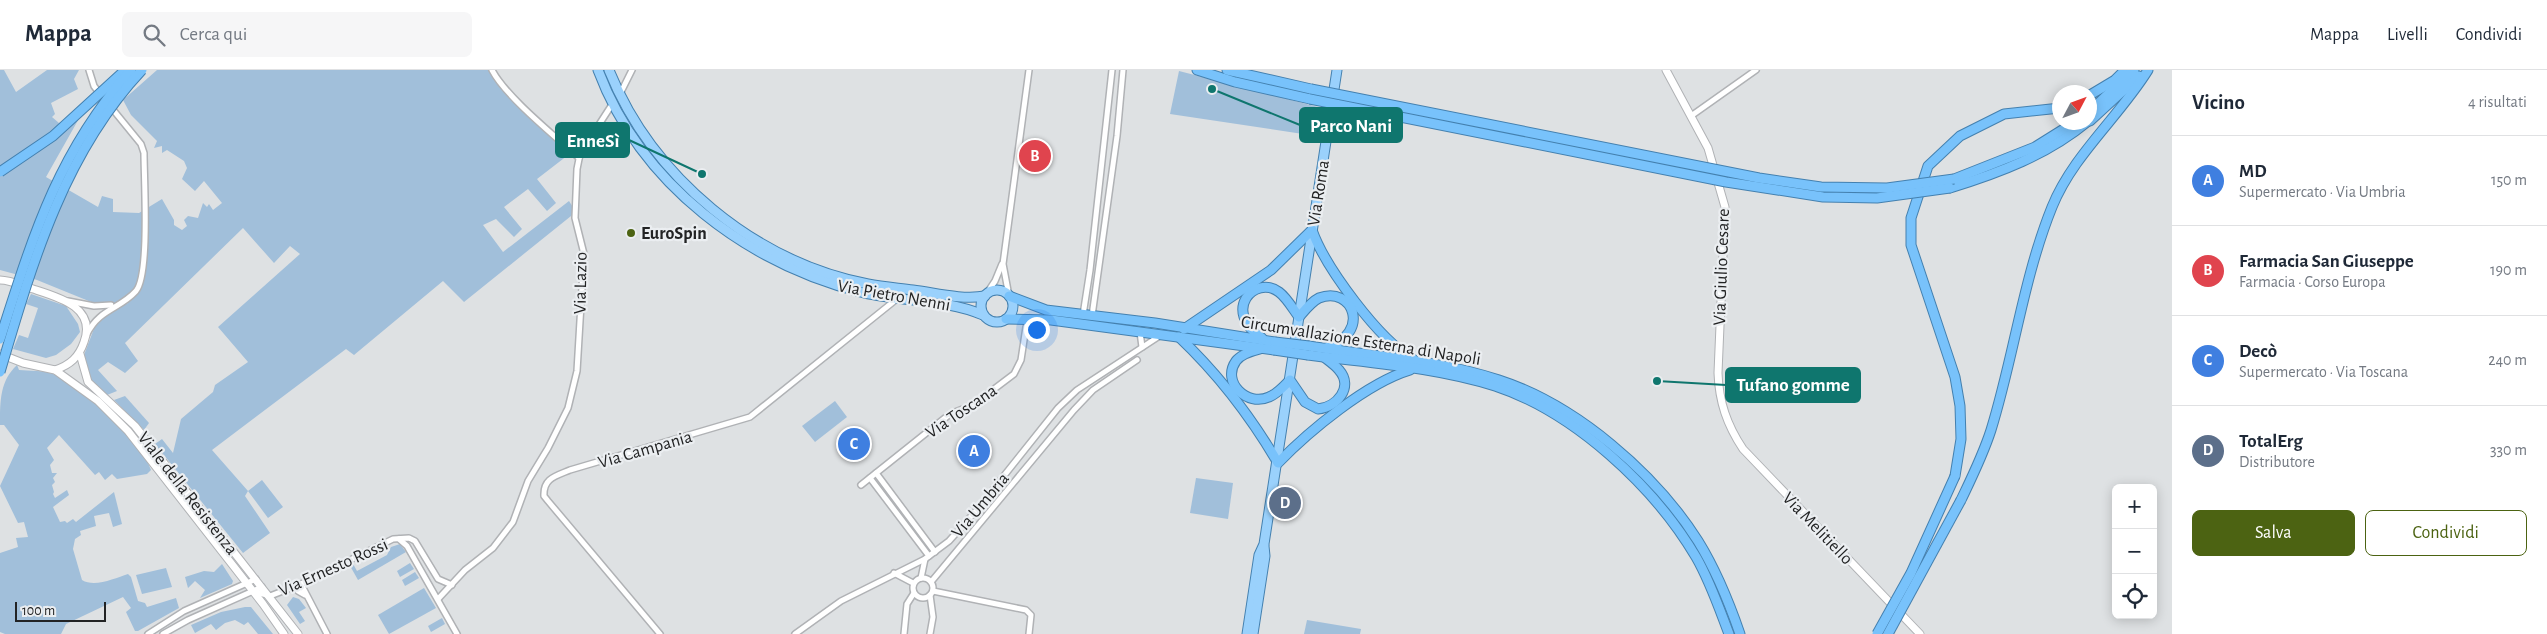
<!DOCTYPE html>
<html lang="it">
<meta charset="utf-8">
<style>
:root{--surface:#fff;--page:#f6f6f7;--text:#1f2937;--muted:#747a83;--line:#e0e1e3;--accent:#4c6312}
body{margin:0;font-family:"Alegreya Sans",sans-serif;background:var(--page);color:var(--text)}
.controls{position:absolute;right:15px;bottom:15px;display:grid;overflow:hidden;border-radius:8px;box-shadow:0 2px 12px #0003}
.controls button{width:45px;height:45px;display:grid;place-items:center;padding:0;border:0;border-bottom:1px solid var(--line);background:var(--surface);color:var(--text);font:25px sans-serif}
.compass{position:absolute;left:2052px;top:15px;width:45px;height:45px;border-radius:50%;background:var(--surface);box-shadow:0 2px 12px #0003;rotate:49deg}
.scale{position:absolute;left:15px;bottom:12px;width:91px;box-sizing:border-box;padding-left:5px;border:2px solid #222324;border-top:0;font-size:14px;line-height:18px;white-space:nowrap;color:#222324;-webkit-text-stroke:4px #ebeef1;paint-order:stroke}
.you{position:absolute;left:1036px;top:259px;width:18px;height:18px;margin:-12px;border:4px solid #fff;border-radius:50%;background:#1a73e8;box-shadow:0 0 0 8px #1a73e833}
.badge{display:grid;place-items:center;width:32px;height:32px;border-radius:50%;background:var(--accent);color:#fff;font-size:16px;font-weight:700}
.pin{position:absolute;translate:-50% -50%;border:2px solid #fff;box-shadow:0 1px 5px #0006}
.list{margin:0;padding:0;list-style:none}
h2{display:flex;justify-content:space-between;align-items:center;height:65px;margin:0;padding:0 20px;font-size:21px}
h2 small{font-size:16px;font-weight:400;color:var(--muted)}
.list li{display:grid;grid-template-columns:32px 1fr auto;gap:15px;align-items:center;box-sizing:border-box;height:90px;padding:0 20px;border-top:1px solid var(--line)}
.list b{display:block;font-size:19px;white-space:nowrap}
.list p{margin:0;font-size:16px;white-space:nowrap;color:var(--muted)}
.list em{font-size:16px;font-style:normal;color:var(--muted)}
.actions{display:flex;gap:10px;padding:15px 20px}
.actions a{flex:1;padding:11px 0;border:1px solid var(--accent);border-radius:8px;text-align:center;font-size:18px;color:var(--accent)}
.actions .main{background:var(--accent);color:#fff}
.icon{flex:none;width:28px;height:28px;fill:none;stroke:currentColor;stroke-width:2;stroke-linecap:round;stroke-linejoin:round}
.map{position:relative;flex:none;width:2172px;height:564px;overflow:hidden}
header{display:flex;align-items:center;gap:30px;box-sizing:border-box;height:70px;padding:0 25px;background:var(--surface);border-bottom:1px solid var(--line)}
header strong{font-size:24px}
nav{display:flex;gap:28px;margin-inline-start:auto;font-size:18px}
.search{width:350px;height:45px;background:var(--page);display:flex;align-items:center;gap:12px;box-sizing:border-box;padding:0 18px;border-radius:8px;color:var(--muted);font-size:19px}
main{display:flex}
aside{flex:1;background:var(--surface)}
.map>svg:first-child{display:block}
.green{fill:#a1bfda}
.lines{fill:none;stroke-linecap:round;stroke-linejoin:round}
.minor-casing{stroke:#b0b2b5;stroke-width:8}
.tertiary-casing{stroke:#b0b2b5;stroke-width:9}
.primary-casing{stroke:#4480af;stroke-width:11}
.trunk-casing{stroke:#4480af;stroke-width:11}
.minor{stroke:#fff;stroke-width:5}
.tertiary{stroke:#fff;stroke-width:7}
.primary{stroke:#9ad1fc;stroke-width:9}
.trunk{stroke:#78c2fb;stroke-width:9}
.trunk-bridge-casing{stroke:#4480af;stroke-width:11;stroke-linecap:butt}
.trunk-bridge{stroke:#78c2fb;stroke-width:9}
.poi-dot{fill:#4c6312;stroke:#ebeef1;stroke-width:2}
.labels{text-anchor:middle;stroke-width:4.5;stroke-linejoin:round;paint-order:stroke}
.street-label{font-size:18px;fill:#222324;stroke:#ebeef1}
.poi-label{font-size:18px;font-weight:bold;fill:#222324;stroke:#ebeef1;text-anchor:start}
.leader{fill:none;stroke:#0f766e;stroke-width:2}
.callout-dot{fill:#0f766e;stroke:#ebeef1;stroke-width:2}
.callout{fill:#0f766e;stroke:#0f766e;stroke-width:2}
.callout-label{font-size:19px;text-anchor:middle;font-weight:bold;fill:#fff}
</style>
<header>
<strong>Mappa</strong>
<div class="search"><svg class="icon" aria-label="search" viewBox="0 0 24 24"><circle cx="10" cy="10" r="6"/><path d="M15 15l6 6"/></svg>Cerca qui</div>
<nav><a>Mappa</a><a>Livelli</a><a>Condividi</a></nav>
</header>
<main>
<div class="map">
<svg width="2172" height="564" viewBox="0 0 2172 564">
<rect width="100%" height="100%" fill="#dee1e3"/>
<!-- green -->
<g class="green">
<path d="M0,0H4L16,22L47,0H79L74,9L78,19L51,33L55,44L52,47L59,53L81,45L46,107L98,137L102,126L113,129V142L139,143L162,129L174,150V155L182,160L187,156L184,150L188,146L198,148L203,133L207,137L209,134L213,140L222,133L204,111L195,121L182,109L187,98L184,91L167,80L162,83V76L154,78L157,71L131,45L123,30L157,0H490L495,10L572,82L537,109L556,133L547,141L528,119L504,137L522,159L514,167L496,149L483,155L503,182L569,131L576,142L464,232L443,211L354,285L346,279L212,380L248,421L262,410L283,437L268,448L248,421L245,426L270,463L243,483L155,374L162,369L173,383L181,349L213,322L215,315L248,292L218,257L300,184L290,176L274,193L243,158L125,273L138,291L125,303L108,292L98,300L117,321L107,325L92,312L84,285L95,256L103,246L128,233L101,236L37,210L0,200Z"/>
<path d="M1179,1L1318,37L1316,66L1170,44Z"/>
<path d="M31,224L66,236L78,254L80,262L71,274L56,285L46,288L13,279L19,265L28,268L38,238L26,234Z"/>
<path d="M17,295L19,300C30,301 43,300 53,304C84,315 142,369 151,400L147,404L117,409L112,404L105,410L99,402L95,405L59,365L47,378L54,390L50,395L52,403H57L53,408L55,412L52,415L54,422L53,424L55,428L67,420L69,425L53,437L60,452L65,451L67,453L73,449L76,452L114,422L122,454L113,457L109,443L94,446L96,456L80,461L81,465L75,469L73,479L82,510C95,518 115,508 128,504L131,507L138,531L145,533L147,537L176,528L179,538L138,561H135L126,542L131,538L123,527L66,554L61,564H5L0,562V483L18,477L16,468L28,467L24,452L18,453L0,416L19,375L4,355H0C0,330 0,311 17,295Z"/>
<path d="M125,326L149,353L144,360L114,330Z"/>
<path d="M835,331L847,347L815,372L802,356Z"/>
<path d="M1196,408L1233,413L1228,449L1190,443Z"/>
<path d="M400,474L406,482L358,510L349,494L352,492L357,501L387,485L391,477Z"/>
<path d="M410,493L414,499L400,507L397,501Z"/>
<path d="M222,494L233,511L232,514L200,528L205,520L195,511L188,518L185,507L204,501L214,502Z"/>
<path d="M166,498L172,517L142,524L136,505Z"/>
<path d="M415,502L419,508L405,516L402,510Z"/>
<path d="M424,518L436,538L389,564L378,545Z"/>
<path d="M293,527L299,529L306,538L299,542L305,551L300,554L287,535Z"/>
<path d="M245,537H251L273,564H258L248,552L244,555L235,550L225,553L216,560L211,554L195,563L191,555L221,542Z"/>
<path d="M442,548L445,554L431,562L428,556Z"/>
<path d="M1307,550L1361,559L1360,564H1304Z"/>
</g>
<g class="lines">
<defs>
<g id="minor">
<path d="M89,0L94,16L100,24"/>
<path d="M492,0C506,27 555,66 579,88"/>
<path d="M620,24L632,0"/>
<path d="M1691,46L1756,0"/>
<path d="M985,226L995,211L1002,194"/>
<path d="M1009,226L1003,194L1029,0"/>
<path d="M68,231L94,236L111,235"/>
<path d="M1083,245L1090,200L1112,0"/>
<path d="M1092,246L1117,66L1123,0"/>
<path d="M1140,262L1142,277"/>
<path d="M87,264C99,239 120,239 136,221C150,204 144,109 144,83L141,74L110,36"/>
<path d="M876,403L935,482"/>
<path d="M870,408L929,486"/>
<path d="M861,415L950,344L973,335L1014,304L1021,290L1026,257L1030,248"/>
<path d="M399,469L407,476L457,564"/>
<path d="M894,503L913,513"/>
<circle cx="923" cy="518" r="10"/>
<path d="M921,508L925,489"/>
<path d="M931,512L1074,340L1093,320L1137,290"/>
<path d="M301,514L327,564"/>
<path d="M295,516L298,521L305,525"/>
<path d="M253,521L270,526L301,514L393,469L409,468L415,471L438,509L452,515"/>
<path d="M933,521L1026,540L1031,545L1029,564"/>
<path d="M930,525L933,547L930,564"/>
<path d="M438,529L465,500L493,478L513,452L528,411L548,378L568,338L577,301L584,184L575,148L577,99L580,84L613,33"/>
<path d="M148,564L184,541L256,509"/>
<path d="M163,564L188,550L262,517"/>
<path d="M660,564L548,431L544,426C543,408 556,406 570,400L750,347L898,228"/>
<path d="M795,564L841,531L925,489L949,471L975,442L1058,338L1077,320L1161,265"/>
<path d="M904,564L907,534L914,523"/>
</g>
<g id="tertiary">
<path d="M1666,0L1708,78L1725,137L1718,303C1719,332 1727,355 1743,379L1920,564"/>
<path d="M0,210C11,210 23,216 33,219C58,227 97,237 84,272C79,287 70,295 55,300"/>
<path d="M0,284L23,293L55,300L98,331L128,361L263,534L284,564"/>
<path d="M80,284L88,312L135,356L298,564"/>
</g>
<g id="primary">
<path d="M598,0C641,115 748,194 864,223C903,232 946,229 983,245"/>
<path d="M609,0C652,107 755,192 868,214C883,217 898,218 913,220C936,223 962,230 985,226"/>
<circle cx="997" cy="236" r="16"/>
<path d="M1247,564L1259,485L1264,474L1337,0"/>
<path d="M1253,564L1265,486L1264,476"/>
</g>
<g id="trunk">
<path d="M1197,0L1235,12L1310,29"/>
<path d="M1227,0L1311,19"/>
<path d="M2090,25L2115,10L2125,0"/>
<path d="M2090,41L2134,0"/>
<path d="M2090,51L2139,6"/>
<path d="M1954,109L2035,77L2075,52"/>
<path d="M1950,118C1999,103 2047,85 2087,52"/>
<path d="M1009,226L1046,240L1155,253L1275,272"/>
<path d="M1006,249L1051,250L1274,280"/>
<path d="M1184,259L1271,200L1312,160C1325,197 1379,270 1413,289"/>
<path d="M1179,267C1218,304 1251,347 1278,393C1309,361 1367,313 1410,300"/>
<path d="M1262,268C1221,241 1255,204 1279,222C1287,228 1293,239 1299,247C1305,240 1311,232 1319,228C1353,215 1372,263 1326,278"/>
<path d="M1309,276C1372,286 1438,290 1499,310C1576,335 1655,403 1698,471C1716,500 1729,532 1740,564"/>
<path d="M1260,279C1252,281 1241,284 1236,291C1221,312 1247,337 1269,327C1277,324 1283,317 1290,310L1305,332L1318,339C1337,337 1354,317 1339,300C1335,295 1329,291 1324,287"/>
<path d="M1308,285C1369,293 1435,297 1495,316C1574,342 1654,416 1696,487C1710,511 1719,538 1729,564"/>
<path d="M1955,406L1961,369L1960,336L1955,307L1911,175V148L1928,96L1960,66L2004,44L2060,38"/>
<path d="M1961,430C1972,407 1983,385 1991,360C2014,286 2023,209 2052,137C2073,85 2119,47 2148,0"/>
</g>
</defs>
<!-- minor casing -->
<use href="#minor" class="minor-casing"/>
<!-- tertiary casing -->
<use href="#tertiary" class="tertiary-casing"/>
<!-- primary casing -->
<use href="#primary" class="primary-casing"/>
<!-- trunk casing -->
<use href="#trunk" class="trunk-casing"/>
<!-- minor -->
<use href="#minor" class="minor"/>
<!-- tertiary -->
<use href="#tertiary" class="tertiary"/>
<!-- primary -->
<use href="#primary" class="primary"/>
<!-- trunk -->
<use href="#trunk" class="trunk"/>
<defs>
<g id="trunk-bridge">
<path d="M1311,19L1759,108L1821,117L1887,118L1954,109"/>
<path d="M1310,29L1726,112L1823,127L1877,128L1950,118"/>
<path d="M0,102L53,66L122,3"/>
<path d="M0,269C33,166 58,82 131,0"/>
<path d="M1275,272L1309,276"/>
<path d="M1274,280L1308,285"/>
<path d="M0,302C32,194 63,84 142,0"/>
<path d="M1877,564L1911,503L1955,406"/>
<path d="M1888,564L1961,430"/>
</g>
</defs>
<!-- trunk-bridge casing -->
<use href="#trunk-bridge" class="trunk-bridge-casing"/>
<!-- trunk-bridge -->
<use href="#trunk-bridge" class="trunk-bridge"/>
</g>
<!-- markers -->
<circle class="poi-dot" cx="631" cy="163" r="5"/>
<g class="labels">
<!-- street labels -->
<g class="street-label">
<text transform="translate(1318 123) rotate(-81)" y="6">Via Roma</text>
<text transform="translate(1721 197) rotate(-88)" y="6">Via Giulio Cesare</text>
<text transform="translate(580 213) rotate(-89)" y="6">Via Lazio</text>
<text transform="translate(894 225) rotate(10)" y="6">Via Pietro Nenni</text>
<text transform="translate(1361 270) rotate(9)" y="6">Circumvallazione Esterna di Napoli</text>
<text transform="translate(961 341) rotate(-34)" y="6">Via Toscana</text>
<text transform="translate(645 379) rotate(-16)" y="6">Via Campania</text>
<text transform="translate(188 423) rotate(52)" y="6">Viale della Resistenza</text>
<text transform="translate(980 435) rotate(-50)" y="6">Via Umbria</text>
<text transform="translate(1818 458) rotate(46)" y="6">Via Melitiello</text>
<text transform="translate(333 497) rotate(-24)" y="6">Via Ernesto Rossi</text>
</g>
<!-- poi labels -->
<g class="poi-label">
<text x="641" y="169">EuroSpin</text>
</g>
</g>
<!-- callouts -->
<path class="leader" d="M1212 19L1300 55M702 104L629 70M1657 311L1726 315"/>
<g class="callout-dot">
<circle cx="1212" cy="19" r="5"/>
<circle cx="702" cy="104" r="5"/>
<circle cx="1657" cy="311" r="5"/>
</g>
<g class="callout">
<rect x="1300" y="38" width="102" height="34" rx="5"/>
<rect x="556" y="53" width="73" height="34" rx="5"/>
<rect x="1726" y="298" width="134" height="34" rx="5"/>
</g>
<g class="callout-label">
<text x="1351" y="62">Parco Nani</text>
<text x="593" y="77">EnneSì</text>
<text x="1793" y="321">Tufano gomme</text>
</g>
</svg>
<div class="controls">
<button>+</button>
<button>−</button>
<button><svg class="icon" aria-label="locate" viewBox="0 0 24 24"><circle cx="12" cy="12" r="6"/><path d="M12 2v4M12 18v4M2 12h4M18 12h4"/></svg></button>
</div>
<svg class="compass" viewBox="-18 -18 36 36"><path d="M0-13l5 13h-10z" fill="#e53935"/><path d="M0 13l5-13h-10z" fill="#747a83"/></svg>
<div class="scale">100 m</div>
<div class="you"></div>
<div class="pin badge" style="left:974px;top:381px;background:#3f7fe0">A</div>
<div class="pin badge" style="left:1035px;top:86px;background:#e0444e">B</div>
<div class="pin badge" style="left:854px;top:374px;background:#3f7fe0">C</div>
<div class="pin badge" style="left:1285px;top:433px;background:#5c6f8a">D</div>
</div>
<aside>
<h2>Vicino<small>4 risultati</small></h2>
<ul class="list">
<li><span class="badge" style="background:#3f7fe0">A</span><div><b>MD</b><p>Supermercato · Via Umbria</p></div><em>150 m</em></li>
<li><span class="badge" style="background:#e0444e">B</span><div><b>Farmacia San Giuseppe</b><p>Farmacia · Corso Europa</p></div><em>190 m</em></li>
<li><span class="badge" style="background:#3f7fe0">C</span><div><b>Decò</b><p>Supermercato · Via Toscana</p></div><em>240 m</em></li>
<li><span class="badge" style="background:#5c6f8a">D</span><div><b>TotalErg</b><p>Distributore</p></div><em>330 m</em></li>
</ul>
<div class="actions"><a class="main">Salva</a><a>Condividi</a></div>
</aside>
</main>
